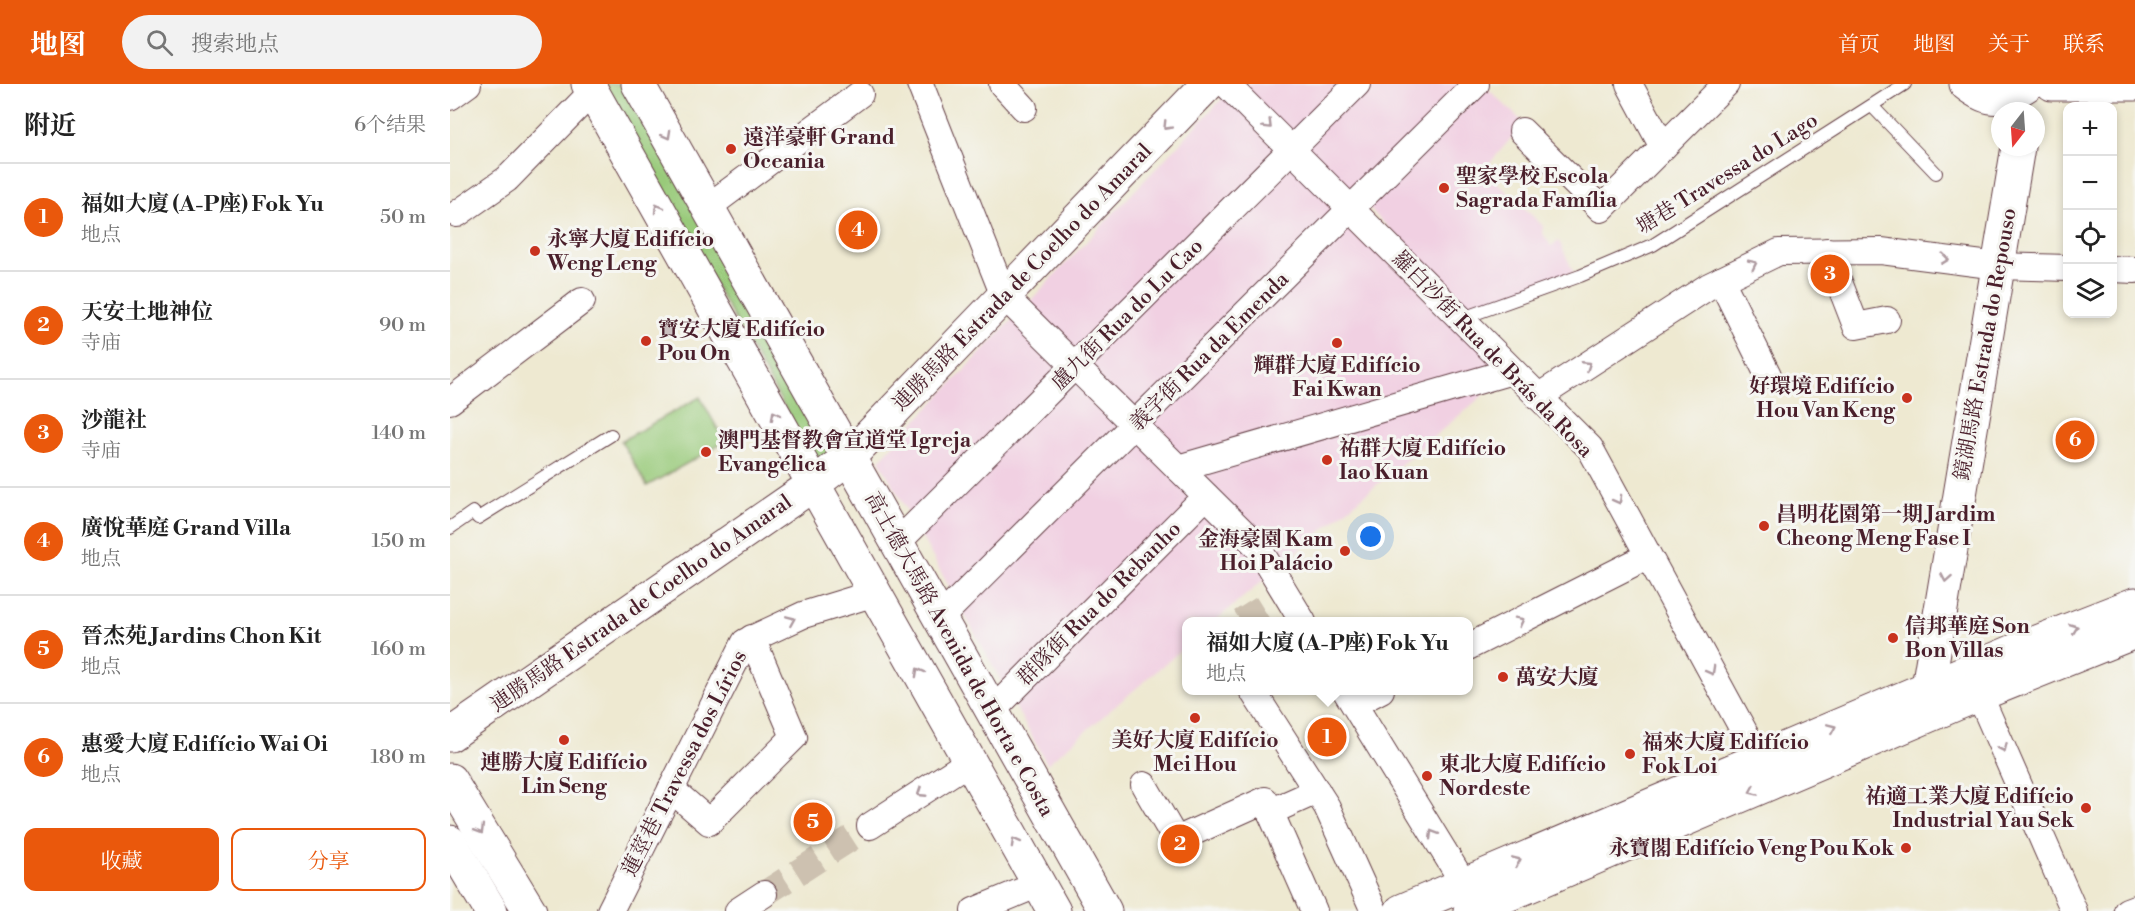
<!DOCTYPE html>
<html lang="zh">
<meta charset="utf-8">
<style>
:root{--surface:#fff;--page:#f2f2f2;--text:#222;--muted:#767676;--line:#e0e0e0;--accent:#ea580c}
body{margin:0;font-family:"Libre Bodoni","Noto Serif SC",serif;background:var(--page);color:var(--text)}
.controls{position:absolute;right:18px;top:18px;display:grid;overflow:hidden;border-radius:12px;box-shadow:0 3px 9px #0003}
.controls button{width:54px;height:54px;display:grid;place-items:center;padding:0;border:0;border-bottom:2px solid var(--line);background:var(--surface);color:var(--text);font:30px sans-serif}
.compass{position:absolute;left:1541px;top:18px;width:54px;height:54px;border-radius:50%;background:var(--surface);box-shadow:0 3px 9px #0003;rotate:197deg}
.you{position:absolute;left:921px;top:453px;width:21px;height:21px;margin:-15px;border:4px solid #fff;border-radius:50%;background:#1a73e8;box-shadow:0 0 0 9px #1a73e833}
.badge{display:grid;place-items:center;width:39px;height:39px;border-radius:50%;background:var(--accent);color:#fff;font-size:20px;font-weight:700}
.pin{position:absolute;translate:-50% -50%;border:3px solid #fff;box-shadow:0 2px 6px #0006}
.popup{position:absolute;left:732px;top:533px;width:291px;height:78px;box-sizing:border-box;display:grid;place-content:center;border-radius:12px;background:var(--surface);filter:drop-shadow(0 2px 4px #0005);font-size:20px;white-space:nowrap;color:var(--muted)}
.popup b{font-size:22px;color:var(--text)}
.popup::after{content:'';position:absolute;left:50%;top:100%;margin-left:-12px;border:12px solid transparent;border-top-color:var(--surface)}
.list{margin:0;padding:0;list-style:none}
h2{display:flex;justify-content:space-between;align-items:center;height:78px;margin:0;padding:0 24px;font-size:26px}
h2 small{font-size:20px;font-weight:400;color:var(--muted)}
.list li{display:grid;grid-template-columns:39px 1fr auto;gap:18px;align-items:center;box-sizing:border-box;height:108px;padding:0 24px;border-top:2px solid var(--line)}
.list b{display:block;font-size:22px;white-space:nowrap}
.list p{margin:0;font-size:20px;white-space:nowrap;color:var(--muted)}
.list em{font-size:20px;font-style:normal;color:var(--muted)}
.actions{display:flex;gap:12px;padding:18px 24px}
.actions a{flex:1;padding:14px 0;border:2px solid var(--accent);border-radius:12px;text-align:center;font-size:21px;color:var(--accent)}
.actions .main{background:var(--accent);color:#fff}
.icon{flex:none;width:33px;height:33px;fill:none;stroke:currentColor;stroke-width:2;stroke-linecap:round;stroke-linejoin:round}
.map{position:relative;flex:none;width:1685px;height:827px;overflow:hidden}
header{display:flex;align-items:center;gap:36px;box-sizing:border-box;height:84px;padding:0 30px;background:var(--accent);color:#fff}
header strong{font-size:28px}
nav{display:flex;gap:33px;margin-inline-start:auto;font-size:21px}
.search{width:420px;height:54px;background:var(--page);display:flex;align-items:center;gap:15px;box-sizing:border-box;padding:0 21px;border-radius:33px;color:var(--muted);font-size:22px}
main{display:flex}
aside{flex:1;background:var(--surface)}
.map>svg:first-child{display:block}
.built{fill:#f1d0e2}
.green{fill:#99ca7a;stroke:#727452;stroke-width:1.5}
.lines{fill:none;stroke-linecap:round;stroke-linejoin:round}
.street-tunnel{stroke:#cdc1b0;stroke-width:26;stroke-dasharray:26 13;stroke-linecap:butt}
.lane-casing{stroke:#633d44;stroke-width:14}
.street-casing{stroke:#633d44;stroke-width:28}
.secondary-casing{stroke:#633d44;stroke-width:35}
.primary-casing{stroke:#633d44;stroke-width:35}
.lane{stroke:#fff;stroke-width:12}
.street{stroke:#fff;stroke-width:26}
.secondary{stroke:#fff;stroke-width:33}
.primary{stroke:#fff;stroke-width:33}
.oneway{stroke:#ae9aa0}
.poi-dot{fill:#c8321e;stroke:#f6f6f2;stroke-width:2}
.labels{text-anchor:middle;stroke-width:6;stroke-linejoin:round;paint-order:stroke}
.poi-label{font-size:21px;font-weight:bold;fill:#4a1f2b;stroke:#f6f6f2;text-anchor:start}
.street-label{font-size:21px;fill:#4a1f2b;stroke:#f6f6f2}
</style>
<header>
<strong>地图</strong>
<div class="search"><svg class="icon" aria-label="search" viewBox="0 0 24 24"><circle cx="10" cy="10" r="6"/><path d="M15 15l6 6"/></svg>搜索地点</div>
<nav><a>首页</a><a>地图</a><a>关于</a><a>联系</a></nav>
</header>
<main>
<aside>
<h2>附近<small>6个结果</small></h2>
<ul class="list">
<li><span class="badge">1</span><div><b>福如大廈 (A-P座) Fok Yu</b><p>地点</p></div><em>50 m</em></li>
<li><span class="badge">2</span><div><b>天安土地神位</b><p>寺庙</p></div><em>90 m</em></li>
<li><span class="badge">3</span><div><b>沙龍社</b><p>寺庙</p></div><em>140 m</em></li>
<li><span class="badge">4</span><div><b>廣悅華庭 Grand Villa</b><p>地点</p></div><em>150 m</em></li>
<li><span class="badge">5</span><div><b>晉杰苑 Jardins Chon Kit</b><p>地点</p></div><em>160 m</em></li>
<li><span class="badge">6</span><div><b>惠愛大廈 Edifício Wai Oi</b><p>地点</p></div><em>180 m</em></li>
</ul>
<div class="actions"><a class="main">收藏</a><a>分享</a></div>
</aside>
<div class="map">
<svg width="1685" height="827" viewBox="0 0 1685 827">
<rect width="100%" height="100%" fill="#f6f6f2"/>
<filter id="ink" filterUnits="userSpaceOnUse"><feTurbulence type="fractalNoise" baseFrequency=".0167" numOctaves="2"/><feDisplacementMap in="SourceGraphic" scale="12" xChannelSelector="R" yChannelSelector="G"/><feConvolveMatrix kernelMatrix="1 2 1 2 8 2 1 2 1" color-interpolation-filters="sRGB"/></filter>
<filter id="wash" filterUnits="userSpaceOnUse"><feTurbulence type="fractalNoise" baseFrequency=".008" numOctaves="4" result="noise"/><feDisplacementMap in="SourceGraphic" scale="24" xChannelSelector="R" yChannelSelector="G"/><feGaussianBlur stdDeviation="1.35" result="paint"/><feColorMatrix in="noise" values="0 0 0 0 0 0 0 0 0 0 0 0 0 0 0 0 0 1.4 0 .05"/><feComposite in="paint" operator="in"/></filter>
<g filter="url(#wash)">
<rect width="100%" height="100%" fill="#eee9d1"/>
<!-- built -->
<g class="built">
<path d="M786,0H1033L913,124L1062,287L765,537L736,538V562L597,680L429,376Z"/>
<path d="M1040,0L1038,5L1074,39L1034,86L1093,142L1092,148L1101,162L1109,157L1124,189L1019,227L917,122Z"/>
</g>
<!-- green -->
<g class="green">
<path d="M151,0H176L383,360L375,377L364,375Z"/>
<path d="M250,313L275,358L197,402L171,357Z"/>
</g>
</g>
<g filter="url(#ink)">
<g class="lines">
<!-- street-tunnel -->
<g class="street-tunnel">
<path d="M791,538L836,510"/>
<path d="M314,810L420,742"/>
</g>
<defs>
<g id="lane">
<path d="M1422,22L1486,89"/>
<path d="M1010,235L1130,192L1203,161L1455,0"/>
<path d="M0,444L23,428L28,434L161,351"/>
</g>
<g id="street">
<path d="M470,0L554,212L807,462L853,538"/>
<path d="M552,0L574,24"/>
<path d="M776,0L1140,364L1309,675"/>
<path d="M1179,0L1213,63"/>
<path d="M0,13L18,0"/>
<path d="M1072,47L1151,125L1276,0"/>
<path d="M258,123L410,10"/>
<path d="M7,130L57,95L142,8"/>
<path d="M1377,167L1406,242L1437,236"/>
<path d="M1662,185L1685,186"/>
<path d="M1271,196L1318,291"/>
<path d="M1088,313L1259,202L1329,168L1431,167L1548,182L1618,184"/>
<path d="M0,317L132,217"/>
<path d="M728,384L1062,287"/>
<path d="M447,459L907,0"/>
<path d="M490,534L1026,0"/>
<path d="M1018,563L1198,472"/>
<path d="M802,606L877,723L924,827"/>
<path d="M895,606L1014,800"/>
<path d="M1511,608L1529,610L1624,827"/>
<path d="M904,620L931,606"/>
<path d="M542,627L756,412"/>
<path d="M694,701L726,756L815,716L864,827"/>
<path d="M221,705L259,738L344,653L302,554"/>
<path d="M820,728L867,707"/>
<path d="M420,742L520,677"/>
<path d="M160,827L295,558L353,531L425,509"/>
<path d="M288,827L314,810"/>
<path d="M524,827L589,800"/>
<path d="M1677,827L1685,824"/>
</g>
<g id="secondary">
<path d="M1516,0C1540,19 1553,17 1578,0"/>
<path d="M1602,0H1685"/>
<path d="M1474,627L1568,63"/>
<path d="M0,651L364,400L399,373L758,0"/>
<path d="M0,696L80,827"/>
<path d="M0,758L41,827"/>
</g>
<g id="primary">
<path d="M138,0L604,827"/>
<path d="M188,0L655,827"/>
<path d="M951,827L1569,565L1685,520"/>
<path d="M1020,827L1506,620L1685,548"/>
</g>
</defs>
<!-- lane casing -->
<use href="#lane" class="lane-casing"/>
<!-- street casing -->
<use href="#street" class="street-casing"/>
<!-- secondary casing -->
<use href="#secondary" class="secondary-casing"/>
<!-- primary casing -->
<use href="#primary" class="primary-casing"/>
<!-- lane -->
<use href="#lane" class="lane"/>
<!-- street -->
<use href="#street" class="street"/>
<!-- secondary -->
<use href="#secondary" class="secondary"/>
<!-- primary -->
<use href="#primary" class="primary"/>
</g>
<!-- one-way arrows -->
<defs><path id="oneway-chevron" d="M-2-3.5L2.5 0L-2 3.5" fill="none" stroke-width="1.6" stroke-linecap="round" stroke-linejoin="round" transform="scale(1.5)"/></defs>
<g class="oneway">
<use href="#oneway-chevron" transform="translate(818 41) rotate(45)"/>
<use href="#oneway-chevron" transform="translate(717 42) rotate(134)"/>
<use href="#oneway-chevron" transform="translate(217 51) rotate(61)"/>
<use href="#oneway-chevron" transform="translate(208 124) rotate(-120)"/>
<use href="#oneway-chevron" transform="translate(1495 175) rotate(7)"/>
<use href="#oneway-chevron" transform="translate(1303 180) rotate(-26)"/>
<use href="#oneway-chevron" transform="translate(1137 281) rotate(-33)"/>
<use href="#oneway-chevron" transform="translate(325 331) rotate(-119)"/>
<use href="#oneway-chevron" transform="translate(1168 416) rotate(61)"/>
<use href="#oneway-chevron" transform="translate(1496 494) rotate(100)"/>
<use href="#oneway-chevron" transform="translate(341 536) rotate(-23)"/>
<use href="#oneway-chevron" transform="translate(1070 537) rotate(-27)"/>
<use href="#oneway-chevron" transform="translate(1624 544) rotate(-21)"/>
<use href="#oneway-chevron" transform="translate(1261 587) rotate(61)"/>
<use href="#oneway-chevron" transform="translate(469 588) rotate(-119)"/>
<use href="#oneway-chevron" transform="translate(1382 644) rotate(-23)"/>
<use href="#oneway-chevron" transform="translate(1553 664) rotate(66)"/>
<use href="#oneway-chevron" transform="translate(1303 707) rotate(157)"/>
<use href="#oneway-chevron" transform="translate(471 709) rotate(147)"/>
<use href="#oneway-chevron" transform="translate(30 746) rotate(59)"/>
<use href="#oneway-chevron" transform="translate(983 750) rotate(-121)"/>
<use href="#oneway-chevron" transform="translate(565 758) rotate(-119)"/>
<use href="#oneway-chevron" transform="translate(1067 777) rotate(-23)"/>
</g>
</g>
<!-- markers -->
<g class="poi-dot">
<circle cx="281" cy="65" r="6"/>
<circle cx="994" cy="104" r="6"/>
<circle cx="85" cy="167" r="6"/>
<circle cx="196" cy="257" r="6"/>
<circle cx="887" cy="259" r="6"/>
<circle cx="1457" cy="314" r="6"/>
<circle cx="256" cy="368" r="6"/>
<circle cx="877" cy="376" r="6"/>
<circle cx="1314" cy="442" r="6"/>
<circle cx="895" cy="467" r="6"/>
<circle cx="1443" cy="554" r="6"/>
<circle cx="1053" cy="593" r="6"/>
<circle cx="745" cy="634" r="6"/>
<circle cx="114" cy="656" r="6"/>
<circle cx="1180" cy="670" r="6"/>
<circle cx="977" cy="692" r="6"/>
<circle cx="1636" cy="724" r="6"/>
<circle cx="1456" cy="764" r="6"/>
</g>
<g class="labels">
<!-- poi labels -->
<g class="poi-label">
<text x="293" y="60">遠洋豪軒 Grand<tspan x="293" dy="24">Oceania</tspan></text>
<text x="1006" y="99">聖家學校 Escola<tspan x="1006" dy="24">Sagrada Família</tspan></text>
<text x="97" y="162">永寧大廈 Edifício<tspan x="97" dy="24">Weng Leng</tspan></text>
<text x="208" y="252">寶安大廈 Edifício<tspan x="208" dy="24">Pou On</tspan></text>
<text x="887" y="288" text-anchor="middle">輝群大廈 Edifício<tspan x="887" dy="24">Fai Kwan</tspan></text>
<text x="1445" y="309" text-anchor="end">好環境 Edifício<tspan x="1445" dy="24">Hou Van Keng</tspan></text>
<text x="268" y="363">澳門基督教會宣道堂 Igreja<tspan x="268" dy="24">Evangélica</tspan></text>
<text x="889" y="371">祐群大廈 Edifício<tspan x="889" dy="24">Iao Kuan</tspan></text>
<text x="1326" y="437">昌明花園第一期 Jardim<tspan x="1326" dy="24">Cheong Meng Fase I</tspan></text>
<text x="883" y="462" text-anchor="end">金海豪園 Kam<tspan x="883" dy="24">Hoi Palácio</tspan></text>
<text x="1455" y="549">信邦華庭 Son<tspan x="1455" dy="24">Bon Villas</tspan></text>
<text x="1065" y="600">萬安大廈</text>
<text x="745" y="663" text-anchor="middle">美好大廈 Edifício<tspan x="745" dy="24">Mei Hou</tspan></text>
<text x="1192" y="665">福來大廈 Edifício<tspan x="1192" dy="24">Fok Loi</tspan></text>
<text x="114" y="685" text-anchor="middle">連勝大廈 Edifício<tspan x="114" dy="24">Lin Seng</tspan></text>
<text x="989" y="687">東北大廈 Edifício<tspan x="989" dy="24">Nordeste</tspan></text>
<text x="1624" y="719" text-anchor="end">祐適工業大廈 Edifício<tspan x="1624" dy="24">Industrial Yau Sek</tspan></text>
<text x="1444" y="771" text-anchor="end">永寶閣 Edifício Veng Pou Kok</text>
</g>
<!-- street labels -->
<g class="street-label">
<text transform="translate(1277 89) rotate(-32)" y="7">塘巷 Travessa do Lago</text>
<text transform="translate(572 193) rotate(-46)" y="7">連勝馬路 Estrada de Coelho do Amaral</text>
<text transform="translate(677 230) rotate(-45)" y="7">盧九街 Rua do Lu Cao</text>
<text transform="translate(1535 260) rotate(-80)" y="7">鏡湖馬路 Estrada do Repouso</text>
<text transform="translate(759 267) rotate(-45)" y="7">義字街 Rua da Emenda</text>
<text transform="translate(1043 270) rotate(46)" y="7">羅白沙街 Rua de Brás da Rosa</text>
<text transform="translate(191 519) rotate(-35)" y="7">連勝馬路 Estrada de Coelho do Amaral</text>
<text transform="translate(649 519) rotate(-45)" y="7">群隊街 Rua do Rebanho</text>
<text transform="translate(510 570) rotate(61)" y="7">高士德大馬路 Avenida de Horta e Costa</text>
<text transform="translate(234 679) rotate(-63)" y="7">蓮莖巷 Travessa dos Lírios</text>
</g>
</g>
</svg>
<div class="controls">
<button>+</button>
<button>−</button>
<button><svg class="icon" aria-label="locate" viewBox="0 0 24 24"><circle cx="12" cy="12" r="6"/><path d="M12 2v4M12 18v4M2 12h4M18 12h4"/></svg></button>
<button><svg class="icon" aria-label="layers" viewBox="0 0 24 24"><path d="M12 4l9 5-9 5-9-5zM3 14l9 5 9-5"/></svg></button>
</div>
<svg class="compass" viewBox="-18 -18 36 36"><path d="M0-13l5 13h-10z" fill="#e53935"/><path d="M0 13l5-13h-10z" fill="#767676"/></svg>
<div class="you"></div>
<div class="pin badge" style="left:877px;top:653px">1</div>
<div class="popup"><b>福如大廈 (A-P座) Fok Yu</b>地点</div>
<div class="pin badge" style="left:730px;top:760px">2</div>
<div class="pin badge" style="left:1380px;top:190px">3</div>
<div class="pin badge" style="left:408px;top:146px">4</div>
<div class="pin badge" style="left:363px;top:738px">5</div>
<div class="pin badge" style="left:1625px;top:356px">6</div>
</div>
</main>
